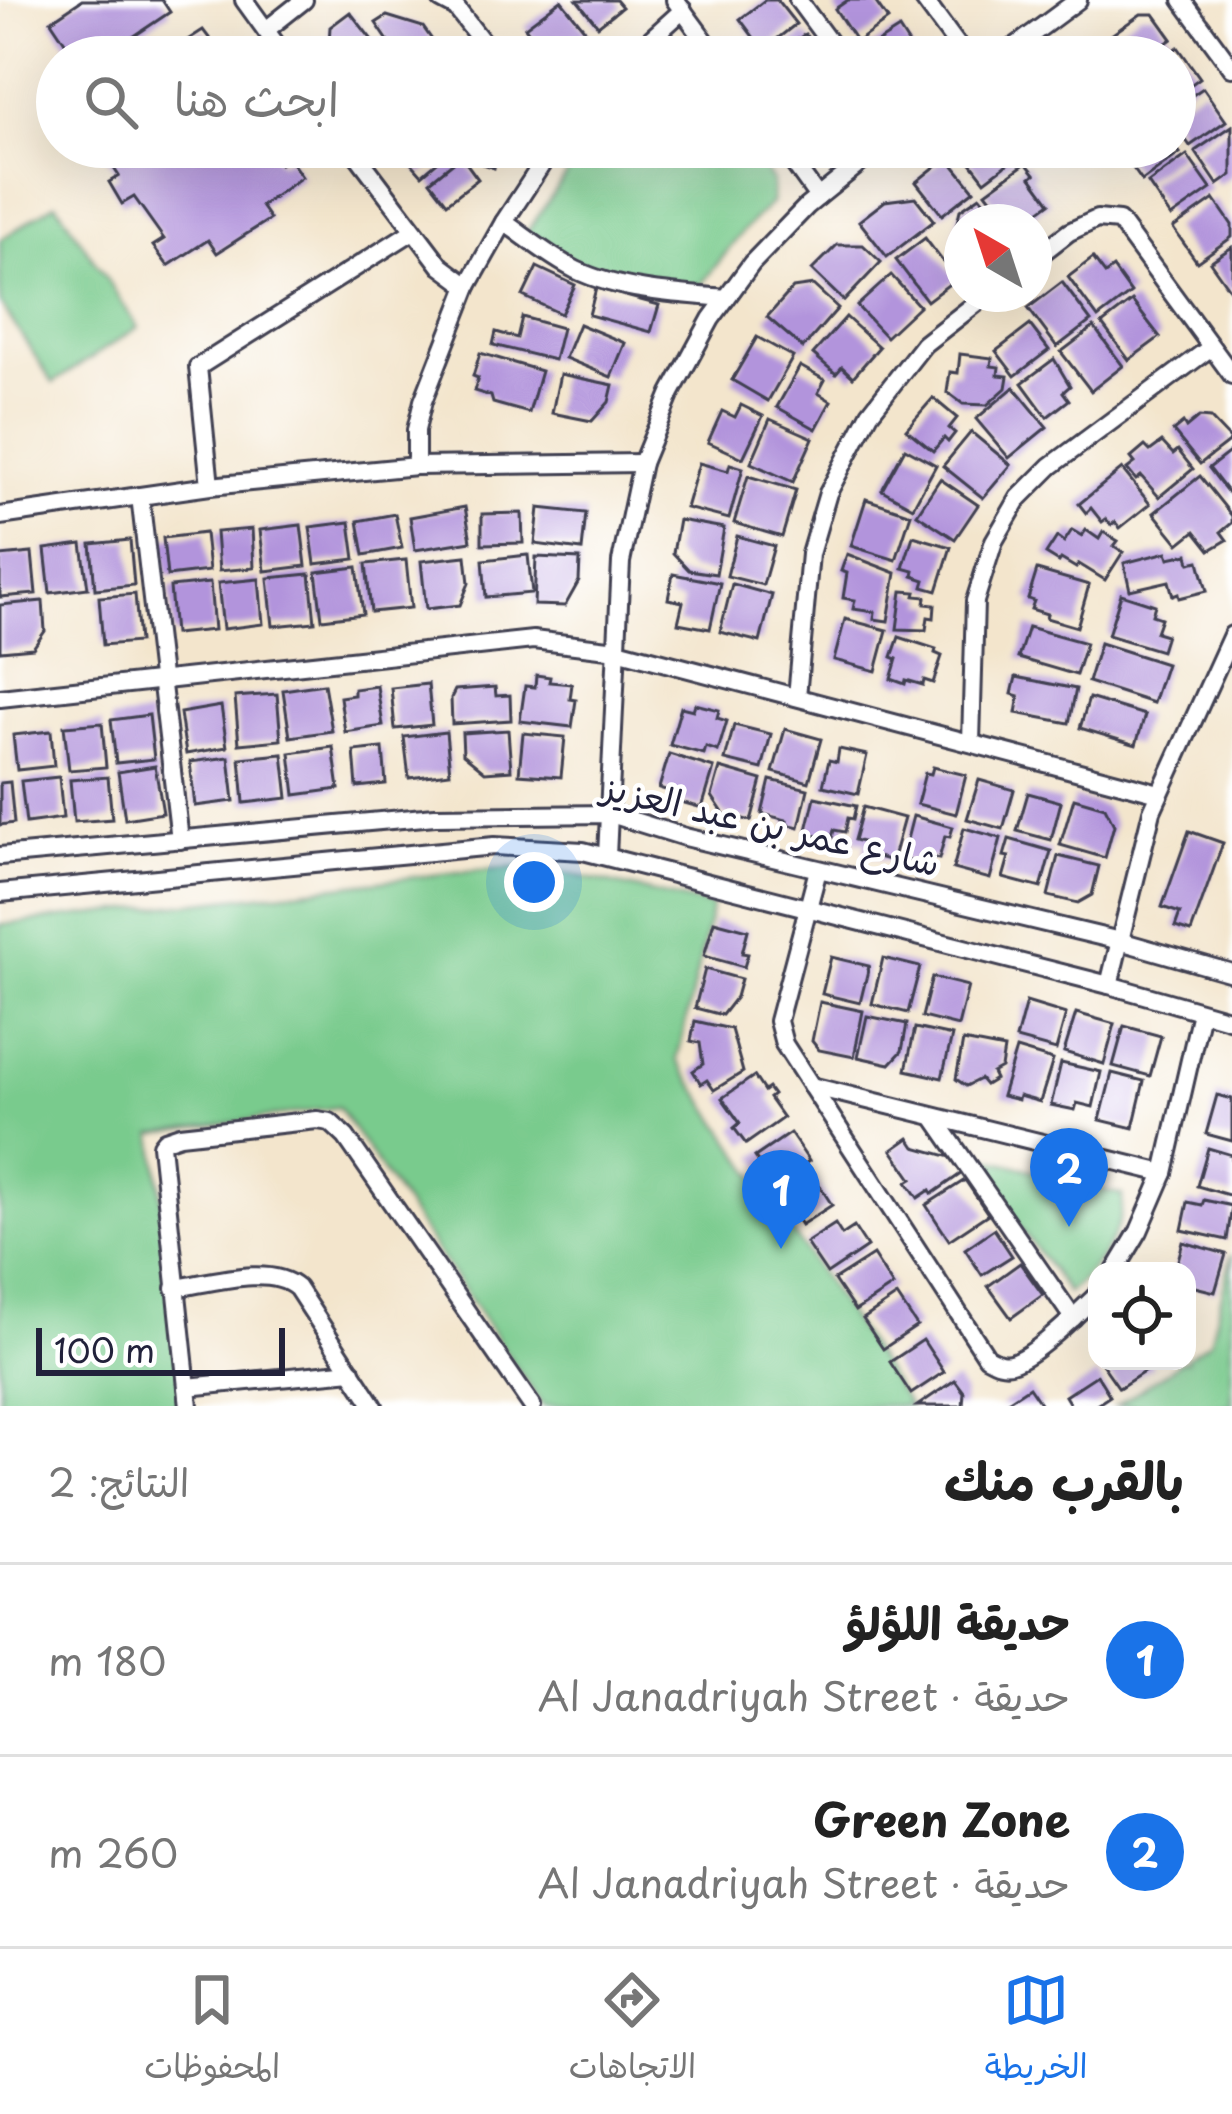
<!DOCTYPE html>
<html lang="ar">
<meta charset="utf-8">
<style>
:root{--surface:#fff;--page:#f2f2f2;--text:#222;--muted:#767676;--line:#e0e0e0;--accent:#1a73e8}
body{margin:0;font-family:"Playpen Sans","Playpen Sans Arabic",sans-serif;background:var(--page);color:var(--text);direction:rtl}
.controls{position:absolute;right:36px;bottom:36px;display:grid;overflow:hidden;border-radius:24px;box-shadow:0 12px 48px #0002}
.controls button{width:108px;height:108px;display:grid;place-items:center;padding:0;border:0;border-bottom:3px solid var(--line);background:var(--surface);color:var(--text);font:60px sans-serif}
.compass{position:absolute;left:944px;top:204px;width:108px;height:108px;border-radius:50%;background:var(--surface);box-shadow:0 12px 48px #0002;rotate:321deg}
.scale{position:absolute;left:36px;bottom:30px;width:249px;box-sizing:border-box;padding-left:12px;border:6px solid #22223b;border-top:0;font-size:33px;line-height:42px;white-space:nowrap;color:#22223b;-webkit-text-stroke:9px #fff;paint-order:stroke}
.you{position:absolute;left:534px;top:882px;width:42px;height:42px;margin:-30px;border:9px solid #fff;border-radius:50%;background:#1a73e8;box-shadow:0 0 0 18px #1a73e833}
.badge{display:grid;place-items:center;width:78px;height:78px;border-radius:50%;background:var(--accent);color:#fff;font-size:39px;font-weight:700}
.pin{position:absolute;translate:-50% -99px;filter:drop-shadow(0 3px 6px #0008)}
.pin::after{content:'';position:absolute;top:63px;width:42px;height:36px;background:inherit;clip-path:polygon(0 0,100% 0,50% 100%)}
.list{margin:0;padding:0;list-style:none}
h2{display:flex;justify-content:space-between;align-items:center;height:156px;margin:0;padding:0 48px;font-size:51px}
h2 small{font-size:39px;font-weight:400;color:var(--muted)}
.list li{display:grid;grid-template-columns:78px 1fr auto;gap:36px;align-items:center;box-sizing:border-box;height:192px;padding:0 48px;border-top:3px solid var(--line)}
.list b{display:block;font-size:45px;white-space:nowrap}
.list p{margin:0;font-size:39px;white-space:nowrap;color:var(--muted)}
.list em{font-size:39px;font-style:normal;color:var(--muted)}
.icon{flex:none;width:66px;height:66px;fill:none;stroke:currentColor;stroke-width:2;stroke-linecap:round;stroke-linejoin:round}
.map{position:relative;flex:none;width:1232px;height:1406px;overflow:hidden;direction:ltr}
.search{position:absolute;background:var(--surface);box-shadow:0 12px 48px #0002;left:36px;right:36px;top:36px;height:132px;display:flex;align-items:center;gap:30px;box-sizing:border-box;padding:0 42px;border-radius:66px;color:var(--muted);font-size:45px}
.sheet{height:540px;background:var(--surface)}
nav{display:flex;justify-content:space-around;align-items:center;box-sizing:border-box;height:168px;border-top:3px solid var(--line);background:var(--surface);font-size:33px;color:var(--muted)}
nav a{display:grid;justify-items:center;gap:6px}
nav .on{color:var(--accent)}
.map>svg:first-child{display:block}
.green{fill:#79cb8d;stroke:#4e7664;stroke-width:3}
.building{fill:#b294dc}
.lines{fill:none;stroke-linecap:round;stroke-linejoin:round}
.minor-casing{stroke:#413f51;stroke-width:22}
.minor{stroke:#fff;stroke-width:16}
.labels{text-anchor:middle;stroke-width:9;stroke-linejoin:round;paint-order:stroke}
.street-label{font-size:36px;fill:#22223b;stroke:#fff}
</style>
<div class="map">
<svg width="1232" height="1406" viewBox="0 0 1232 1406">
<rect width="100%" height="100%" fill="#fff"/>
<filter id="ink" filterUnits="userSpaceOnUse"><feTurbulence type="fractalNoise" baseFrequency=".00833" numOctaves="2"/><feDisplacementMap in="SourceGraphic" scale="24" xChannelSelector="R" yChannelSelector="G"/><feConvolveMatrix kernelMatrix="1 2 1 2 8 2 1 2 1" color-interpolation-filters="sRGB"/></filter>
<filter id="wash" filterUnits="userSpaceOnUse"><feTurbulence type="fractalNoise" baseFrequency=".004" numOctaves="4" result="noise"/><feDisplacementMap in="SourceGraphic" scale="48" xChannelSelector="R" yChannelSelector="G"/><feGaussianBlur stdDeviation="2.7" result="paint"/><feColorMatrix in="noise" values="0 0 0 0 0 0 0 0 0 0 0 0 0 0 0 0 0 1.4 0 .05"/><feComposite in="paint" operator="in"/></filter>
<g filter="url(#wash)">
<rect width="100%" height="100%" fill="#f3e5cc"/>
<!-- green -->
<g class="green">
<path d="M586,147H747L772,181V202L744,230L700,286C662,284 621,282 585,266C565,258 545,244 526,233Z"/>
<path d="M56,203L138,327L53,383L0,303V240Z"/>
<path d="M534,866L712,906L677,1060L909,1406H543L338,1107L154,1134L185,1406H0V925L467,871Z"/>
<path d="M965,1152L1122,1195C1125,1232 1095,1270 1068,1293Z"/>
<path d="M1232,1254V1406H1116L1182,1361H1187V1357L1210,1341Z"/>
</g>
<g id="blocks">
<!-- building -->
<g class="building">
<path d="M82,0H162L170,12L103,57H75L51,21Z"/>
<path d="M561,0L594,41L573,57H547L525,27Z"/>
<path d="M577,0H616L622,7L598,26Z"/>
<path d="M765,0H777L796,24L763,50L740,19Z"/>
<path d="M848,0H874L888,20L857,42L835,9Z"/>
<path d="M350,12L376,45L360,57H328L330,27Z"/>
<path d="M1141,14H1154L1172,39L1146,57H1127L1111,35Z"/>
<path d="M387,16L423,27L444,57H399L376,23Z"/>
<path d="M899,29L917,57H870L866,50Z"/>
<path d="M203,30L219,51L209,57H161Z"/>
<path d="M805,34L822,57H773Z"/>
<path d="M1178,47L1200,78L1175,96V57H1164Z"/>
<path d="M1203,88L1226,121L1190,146L1175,124V107Z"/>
<path d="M1232,126V175L1218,185L1195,151Z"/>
<path d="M100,147H268L280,164L289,158L302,177L261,206L270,219L217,253L208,240L168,266L153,246L164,239L134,197L122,204L109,182L119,176Z"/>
<path d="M411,147H455L422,175L408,159Z"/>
<path d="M467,147H498L494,168L479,163Z"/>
<path d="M976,147H1017L1022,153L985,181L965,155Z"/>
<path d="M1118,147H1176L1180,153L1142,181Z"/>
<path d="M1187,155L1211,189L1171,217L1148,183Z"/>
<path d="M461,156L478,179L447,203L430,181Z"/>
<path d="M947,157L974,190L942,215L916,182Z"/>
<path d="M1026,163L1035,174L1031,177L1050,203L1024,222H1009L986,192Z"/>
<path d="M980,196L988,206V222H962V251L953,239L960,210Z"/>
<path d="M915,197L934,221L887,257L859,221L885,201Z"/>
<path d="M1214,199L1232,225V237L1197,262L1173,228Z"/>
<path d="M925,238L956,279L927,301L896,260Z"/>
<path d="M837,245H863L881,262L844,301L812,270Z"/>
<path d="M1232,247V293L1210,262Z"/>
<path d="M1093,258L1105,274L1113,268L1131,293L1098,318L1068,277Z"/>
<path d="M537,267L575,285L561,314L523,296Z"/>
<path d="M891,275L919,306L886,337L857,306Z"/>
<path d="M1062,282L1091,321L1057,347L1028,308Z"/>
<path d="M813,285L838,308L803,348L767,317L793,288Z"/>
<path d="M596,288L659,305L651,332L589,315Z"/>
<path d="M1132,301L1160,337L1129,360L1102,324Z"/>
<path d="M522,317L562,328L554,360L493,345L496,332L517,338Z"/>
<path d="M846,317L879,347L853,377L842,367L836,374L813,354Z"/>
<path d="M579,324L625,343L611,377L565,358Z"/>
<path d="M1030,325L1049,350L1015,376L996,351Z"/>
<path d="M1094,327L1123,366L1091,391L1061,352Z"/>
<path d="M757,337L793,357L768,401L732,380Z"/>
<path d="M480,353L541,371L529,413L493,403L491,396L474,391L478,378L473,376Z"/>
<path d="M960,354L992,358L991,366L999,367L998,375L1008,376L1006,388L987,405L963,404L947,392L950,372L958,373Z"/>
<path d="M1054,359L1070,386L1063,392L1069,400L1047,417L1022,383Z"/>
<path d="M800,366L825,380L818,393L831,401L816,429L777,407Z"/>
<path d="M560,374L613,385L609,402L592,421L552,413Z"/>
<path d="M1014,387L1047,427L1009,458L976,419Z"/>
<path d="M933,398L957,418L949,428L955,433L948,442L944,438L933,451L906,429Z"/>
<path d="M741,405L763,416L743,458L708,442L722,411L735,417Z"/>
<path d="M1199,417L1210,418L1231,440L1200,464L1173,431L1183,423L1186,428Z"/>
<path d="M770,419L813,438L793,482L751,463Z"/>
<path d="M971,432L1011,465L983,498L943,466Z"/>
<path d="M1162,442L1173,454L1178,450L1193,469L1159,497L1141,476L1136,480L1127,469L1135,463L1131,458L1145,446L1150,451Z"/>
<path d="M905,448L936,465L913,507L882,490Z"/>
<path d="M1232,450V498L1209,468Z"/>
<path d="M699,463L728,471L730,464L743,468L729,519L686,508Z"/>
<path d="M1122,469L1150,504L1120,528L1115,522L1111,525L1106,519L1102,522L1091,508L1086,513L1079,504Z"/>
<path d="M748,476L796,490L782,537L734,523Z"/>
<path d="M1200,476L1232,516V523L1221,532L1227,540L1210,550L1195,531L1179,544L1154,513Z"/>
<path d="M940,479L978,505L955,539L917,514Z"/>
<path d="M866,499L911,514L896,560L851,546Z"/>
<path d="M465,507L471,541L415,550L410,517Z"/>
<path d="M539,508L586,513L582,550L535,544Z"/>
<path d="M522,513L523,543L482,544V514Z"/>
<path d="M395,514L402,548L364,555L358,521Z"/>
<path d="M679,520L724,528L716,574L689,570L673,553Z"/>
<path d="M350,522L355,559L315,564L310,527Z"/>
<path d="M301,525L306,566L265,571L260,530Z"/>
<path d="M252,529L254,568L219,571L216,532Z"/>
<path d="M1072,530L1082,536L1086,530L1099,539L1103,532L1118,541L1114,546L1123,552L1105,580L1079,564L1076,568L1061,559L1059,562L1046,554L1057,537L1064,542Z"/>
<path d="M205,533L209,571L167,576L163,538Z"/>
<path d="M737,536L774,546L763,585L727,576Z"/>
<path d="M913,536L951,547L937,591L923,587L925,580L913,576L914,571L903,568Z"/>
<path d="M130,540L134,585L95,589L91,544Z"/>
<path d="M82,544L88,588L50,593L45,549Z"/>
<path d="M1167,552L1169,558L1188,554L1190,563L1199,561L1207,591L1179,598L1178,594L1173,596L1169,581L1130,590L1124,563Z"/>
<path d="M32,553L36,594L0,597V556Z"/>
<path d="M847,554L896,573L888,621L874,619L875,612L853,609L855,600L843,598L847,573L841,571Z"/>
<path d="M528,555L532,593L486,597L483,560Z"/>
<path d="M466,556L469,583L460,605L426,609L421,561Z"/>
<path d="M536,557L580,559L579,581L565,606L534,605Z"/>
<path d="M406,560L411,608L371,612L366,564Z"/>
<path d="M357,567L363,614L322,619L316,572Z"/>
<path d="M1037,570L1089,585L1077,627L1046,618L1047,614L1031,609L1034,601L1028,599Z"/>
<path d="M310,574L315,622L273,626L268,578Z"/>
<path d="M673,574L720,583L710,629L678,623L683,602L668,599Z"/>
<path d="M259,579L263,624L223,629L218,583Z"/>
<path d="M210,583L214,630L174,634L170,587Z"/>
<path d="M732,584L772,595L760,642L720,632Z"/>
<path d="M902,591L916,592L915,596L926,597L925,604L935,605L934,618L928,617L926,630L897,629Z"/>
<path d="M135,594L139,642L103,645L99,597Z"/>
<path d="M1121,594L1155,605L1152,615L1161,618L1156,632L1166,635L1161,651L1108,635Z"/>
<path d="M43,601L45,631L33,648L0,651V605Z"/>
<path d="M845,619L887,630L876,671L834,660Z"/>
<path d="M1028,627L1086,643L1076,675L1018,658Z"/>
<path d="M899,637L936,649L935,653L942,656L933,683L924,680L923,685L906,680L905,684L891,679L897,659L892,657Z"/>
<path d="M1100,643L1166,664L1153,703L1088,682Z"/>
<path d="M536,675L550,677L549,682L572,684L570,699L576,700L572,727L520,721L525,686L535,687Z"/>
<path d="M1016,677L1076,689L1069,723L1016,713L1019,696L1012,694Z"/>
<path d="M324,684L332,731L290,737L283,690Z"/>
<path d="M428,684L432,725L395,729L391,688Z"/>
<path d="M377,686L383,726L345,732L340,697L354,695V689Z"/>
<path d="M495,687L496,696L510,695L511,720L452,724L451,698L455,690Z"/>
<path d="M277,694L281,740L239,744L235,697Z"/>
<path d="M1089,698L1145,715L1136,745L1080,728Z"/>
<path d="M695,704L719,710L717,718L727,721L718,751L706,747L704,754L670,745L681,707L693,710Z"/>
<path d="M221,706L227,747L186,754L180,713Z"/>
<path d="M149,715L154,759L116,763L111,720Z"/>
<path d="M102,723L106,767L69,770L64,726Z"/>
<path d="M734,725L771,734L762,769L725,760Z"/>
<path d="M785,729L821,739L809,782L773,772Z"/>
<path d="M508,730L511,770L485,772L463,754L462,733Z"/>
<path d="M51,731L54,766L17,770L13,735Z"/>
<path d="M446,732L450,773L409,778L404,737Z"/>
<path d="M523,733L565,737L561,777L519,774Z"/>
<path d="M333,747L339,789L295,795L290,753Z"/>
<path d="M383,748L386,784L357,787L354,751Z"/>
<path d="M839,749L867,755L858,794L823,786L829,760L837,762Z"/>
<path d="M283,754L288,798L244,803L240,758Z"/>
<path d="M669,754L714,768L702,808L670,799L672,792L659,788Z"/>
<path d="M229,757L234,801L195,806L190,762Z"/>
<path d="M155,766L163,813L125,819L118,772Z"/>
<path d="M933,767L966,775L956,814L917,804L925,773L931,774Z"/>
<path d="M720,768L762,780L751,821L724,814L712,796Z"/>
<path d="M59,777L63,818L26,823L21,781Z"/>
<path d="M108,777L112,819L74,822L70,780Z"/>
<path d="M770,780L808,789L799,827L786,824L787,820L762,814Z"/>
<path d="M979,780L1014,790L1003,829L967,819Z"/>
<path d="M10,782L14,823L0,825V783Z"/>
<path d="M1028,793L1061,802L1051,840L1017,831Z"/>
<path d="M815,797L856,806L853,819L848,818L845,832L834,830L830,846L817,843L818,836L806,834Z"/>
<path d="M1074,798L1105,807L1114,825L1105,858L1060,845Z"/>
<path d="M863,807L904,818L892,861L863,853L866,843L854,840Z"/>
<path d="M913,816L953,827L950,837L945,836L939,859L929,857L928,861L921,859L919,863L902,859Z"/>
<path d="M964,828L1001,838L990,879L953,869Z"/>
<path d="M1189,831L1223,843L1191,932L1175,927L1180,913L1162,907Z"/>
<path d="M1009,839L1051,851L1041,888L1003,878L1009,857L1004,856Z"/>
<path d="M1058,856L1099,866L1092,895L1078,903L1048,896Z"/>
<path d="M714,921L748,930L742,953L748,954L744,967L704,956Z"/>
<path d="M831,957L869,966L860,1003L822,994Z"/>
<path d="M883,958L920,967L908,1013L872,1004Z"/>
<path d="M705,969L741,979L736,997L722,1015L695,1008Z"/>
<path d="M932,977L968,986L958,1026L922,1017Z"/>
<path d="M820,1002L863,1011L854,1057L819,1050L812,1041Z"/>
<path d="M1026,1002L1066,1014L1056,1050L1016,1039Z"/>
<path d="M1076,1013L1115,1024L1104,1064L1064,1052Z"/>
<path d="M867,1016L907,1024L902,1051L890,1064L858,1057Z"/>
<path d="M695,1021L731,1029L743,1072L714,1090L707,1080L701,1084L693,1071L703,1064L700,1043L691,1041Z"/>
<path d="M1124,1026L1161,1036L1150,1076L1113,1066Z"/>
<path d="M915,1028L952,1036L942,1078L906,1070Z"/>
<path d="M963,1041L1004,1049L1001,1068L992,1073L995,1079L985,1085L980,1079L966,1086L956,1079Z"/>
<path d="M1016,1049L1053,1060L1040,1102L1019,1096L1018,1100L1002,1096Z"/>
<path d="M1061,1063L1101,1072L1093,1107L1077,1103L1075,1110L1051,1105Z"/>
<path d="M1112,1073L1144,1081L1133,1128L1100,1120Z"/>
<path d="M754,1076L764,1091L768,1088L773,1095L769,1098L783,1118L746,1144L734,1128L740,1123L722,1098Z"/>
<path d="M1217,1095L1232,1099V1141L1206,1134Z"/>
<path d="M790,1133L809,1161L774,1185L755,1157Z"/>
<path d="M909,1138L915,1147L951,1157L962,1173L932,1194L930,1190L918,1198L907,1182L912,1179L892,1150Z"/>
<path d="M1208,1148L1232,1155V1196L1197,1186Z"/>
<path d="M814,1177L832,1205L801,1225L783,1197Z"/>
<path d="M965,1180L988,1214L949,1240L926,1205Z"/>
<path d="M1204,1200L1232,1206L1227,1240L1182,1230L1188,1202L1202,1205Z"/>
<path d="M835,1224L842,1235L854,1227L867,1247L827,1274L806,1243Z"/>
<path d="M994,1229L1012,1256L982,1275L965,1249Z"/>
<path d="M1183,1242L1226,1254L1215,1292L1187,1285V1271H1175Z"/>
<path d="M873,1255L893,1286L855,1311L834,1280Z"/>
<path d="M1020,1263L1043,1295L1011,1318L988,1286Z"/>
<path d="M897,1296L917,1326L883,1349L863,1319Z"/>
<path d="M923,1340L944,1372L911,1394L890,1362Z"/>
<path d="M1100,1361H1150L1153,1366L1119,1388Z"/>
<path d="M1097,1375L1110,1396L1095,1406H1071L1065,1396Z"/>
<path d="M955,1380L964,1392L963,1406H917Z"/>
<path d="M1029,1387L1042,1406H1000Z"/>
</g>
</g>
</g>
<g filter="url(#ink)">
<use href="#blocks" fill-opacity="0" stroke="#413f51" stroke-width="3"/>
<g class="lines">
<defs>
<g id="minor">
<path d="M244,0L285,57"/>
<path d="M441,0L456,8L494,57"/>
<path d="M675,0L717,57"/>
<path d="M798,0L840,57"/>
<path d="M924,0L966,57"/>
<path d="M1182,0L1232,68"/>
<path d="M266,30L304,0"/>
<path d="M631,57L683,10"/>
<path d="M1001,57L1078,0"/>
<path d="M351,147L441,266L468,286"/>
<path d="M782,147L818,197"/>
<path d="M504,222C527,238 550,257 576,270C620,291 677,294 726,298"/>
<path d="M1034,259L1069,232L1097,219L1119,221L1232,375"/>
<path d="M416,466V430L423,401L468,286L504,222L553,147"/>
<path d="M210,486L198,367L413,231"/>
<path d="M140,496L180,840"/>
<path d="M0,516L210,486L416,466L642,463"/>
<path d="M797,697L810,554L828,493L870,413L924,344L988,294"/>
<path d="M0,698L533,640L617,650L1159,793"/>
<path d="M971,742L975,601L994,541L1019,498L1051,466L1210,348"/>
<path d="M0,856L435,816L611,814L685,837L1120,941L1232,973"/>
<path d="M607,856L621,562L642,463L671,393L711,319L752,263L807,206L880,147"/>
<path d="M818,870L778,1021L784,1044L987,1357C996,1362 1004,1366 1014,1362C1038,1353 1078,1313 1097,1295"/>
<path d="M0,893L494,846L583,851L1109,985L1232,1020"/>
<path d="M1109,985L1152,811L1232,635"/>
<path d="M811,1086L1164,1173"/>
<path d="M934,1117L1073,1318"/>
<path d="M1115,1271L1139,1231L1164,1173L1201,1012"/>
<path d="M175,1288C209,1283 271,1264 297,1288L374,1406"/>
<path d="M187,1387L352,1371"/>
<path d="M189,1406L161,1145L165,1140L180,1135L317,1120L330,1122L346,1137L532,1406"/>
</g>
</defs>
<!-- minor casing -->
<use href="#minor" class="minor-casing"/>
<!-- minor -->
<use href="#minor" class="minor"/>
</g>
</g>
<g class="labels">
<!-- street labels -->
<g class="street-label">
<text transform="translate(771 825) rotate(13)" y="13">شارع عمر بن عبد العزيز</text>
</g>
</g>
</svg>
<div class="controls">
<button><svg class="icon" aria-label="locate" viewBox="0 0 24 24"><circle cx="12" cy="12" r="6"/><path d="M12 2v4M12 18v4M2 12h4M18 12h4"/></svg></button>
</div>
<svg class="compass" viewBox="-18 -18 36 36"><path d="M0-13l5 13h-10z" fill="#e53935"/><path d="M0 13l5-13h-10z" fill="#767676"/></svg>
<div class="scale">100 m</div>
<div class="you"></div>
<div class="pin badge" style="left:781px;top:1249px">1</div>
<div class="pin badge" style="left:1069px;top:1227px">2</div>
<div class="search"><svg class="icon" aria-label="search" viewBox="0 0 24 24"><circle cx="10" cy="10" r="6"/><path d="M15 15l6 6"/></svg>ابحث هنا</div>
</div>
<section class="sheet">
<h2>بالقرب منك<small>النتائج: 2</small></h2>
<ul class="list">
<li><span class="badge">1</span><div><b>حديقة اللؤلؤ</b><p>حديقة · Al Janadriyah Street</p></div><em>180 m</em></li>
<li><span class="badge">2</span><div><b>Green Zone</b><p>حديقة · Al Janadriyah Street</p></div><em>260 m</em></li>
</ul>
</section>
<nav>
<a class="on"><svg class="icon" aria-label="map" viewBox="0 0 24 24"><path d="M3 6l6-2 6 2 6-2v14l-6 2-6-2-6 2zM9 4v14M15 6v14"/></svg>الخريطة</a>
<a><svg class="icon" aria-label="directions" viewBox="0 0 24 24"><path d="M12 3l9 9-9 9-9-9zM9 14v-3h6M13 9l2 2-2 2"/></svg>الاتجاهات</a>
<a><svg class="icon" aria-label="saved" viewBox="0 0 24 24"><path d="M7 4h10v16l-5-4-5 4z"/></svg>المحفوظات</a>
</nav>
